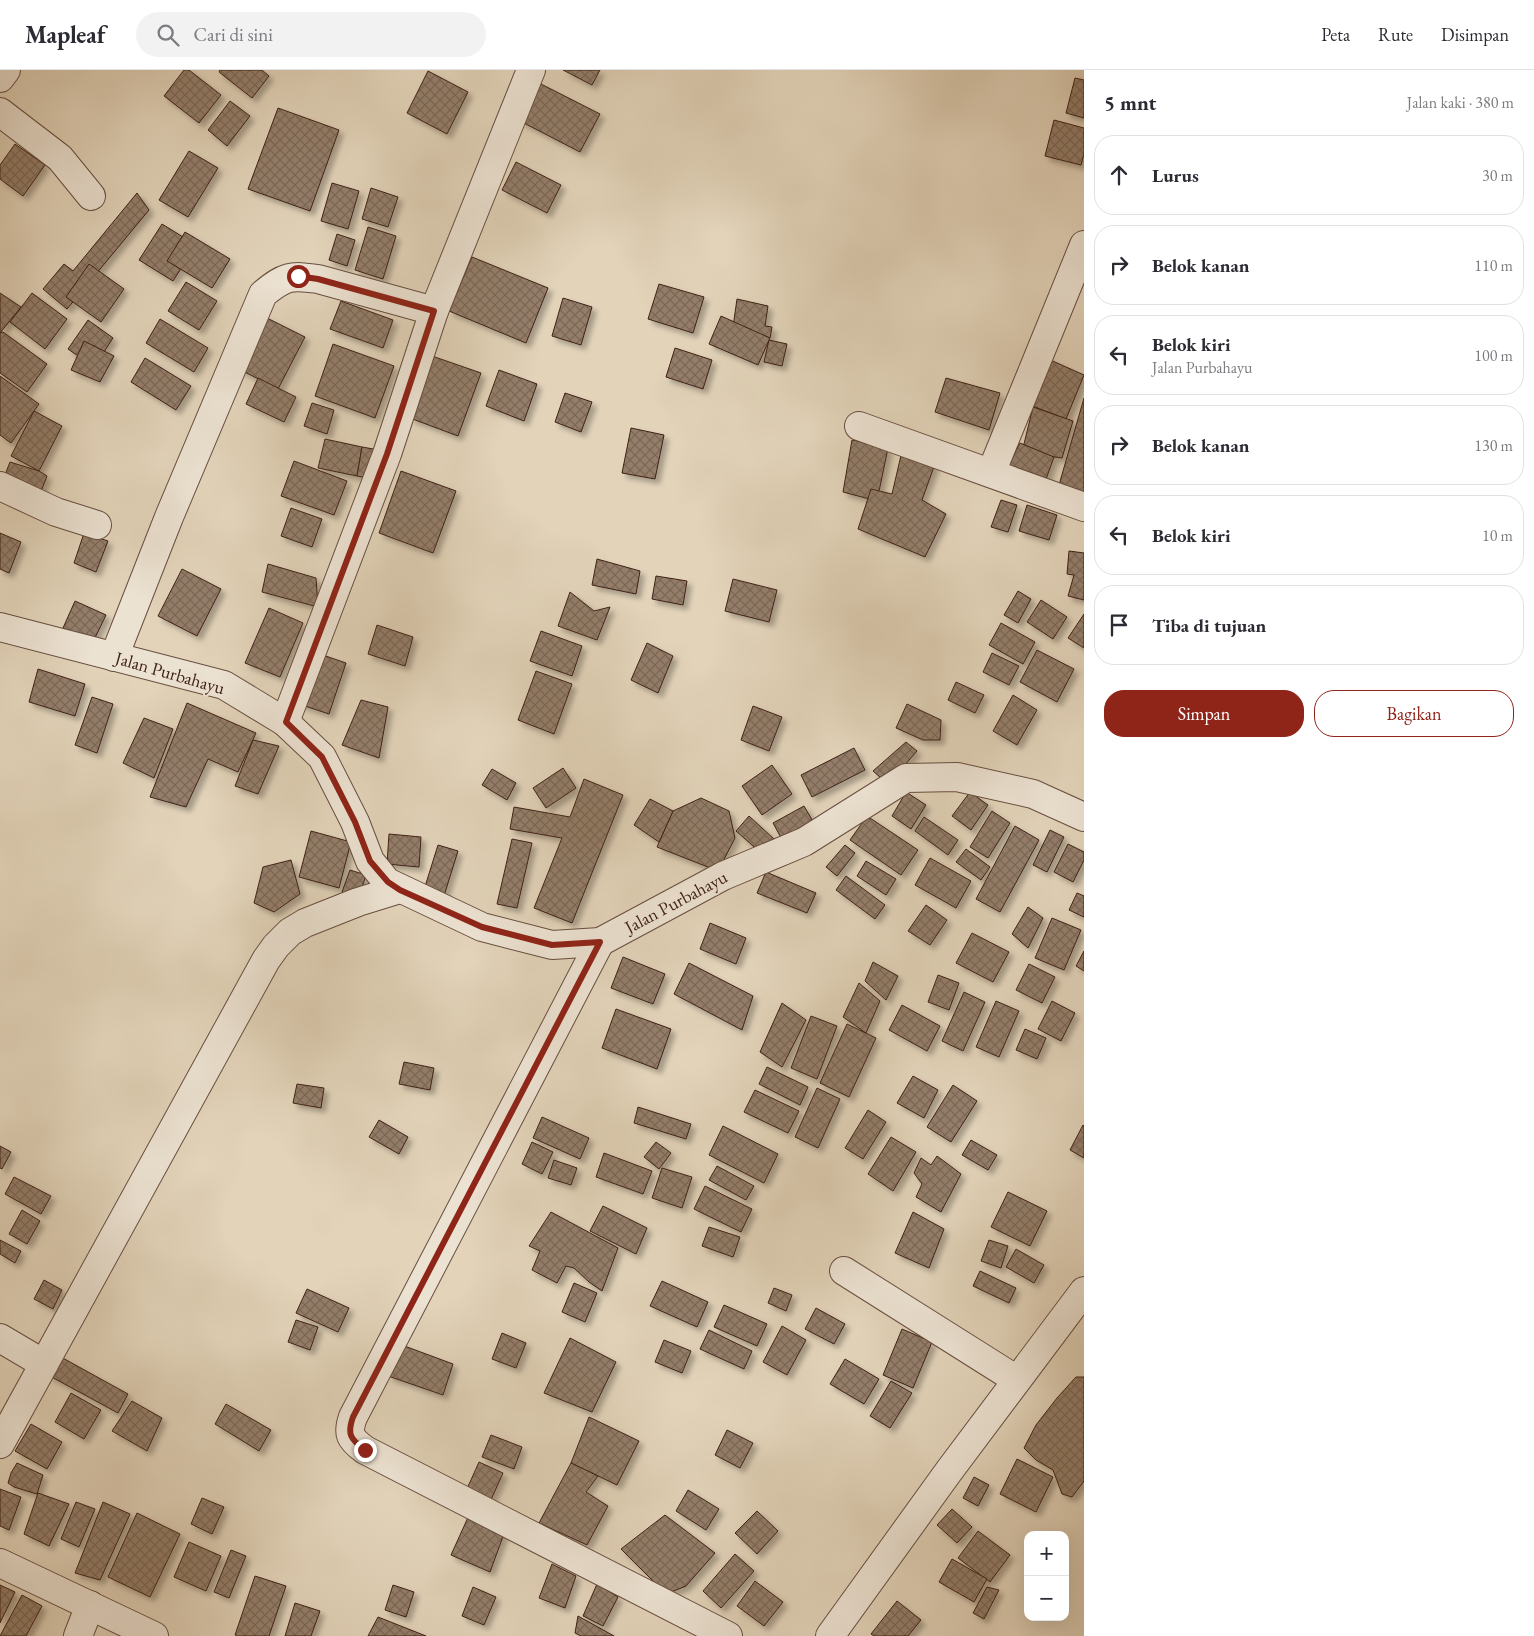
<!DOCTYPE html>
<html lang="id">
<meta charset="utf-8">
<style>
:root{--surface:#fff;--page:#f2f2f3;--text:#2b2b33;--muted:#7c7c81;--line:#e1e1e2;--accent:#8f2418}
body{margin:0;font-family:"EB Garamond",serif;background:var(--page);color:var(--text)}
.controls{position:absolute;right:15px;bottom:15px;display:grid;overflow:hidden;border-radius:10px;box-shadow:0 5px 20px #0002}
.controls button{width:45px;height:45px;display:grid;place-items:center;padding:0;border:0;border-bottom:1px solid var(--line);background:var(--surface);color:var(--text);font:25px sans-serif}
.stop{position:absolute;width:15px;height:15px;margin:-11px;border:4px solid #8f2418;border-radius:50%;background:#fff}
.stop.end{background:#8f2418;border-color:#fff;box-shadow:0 1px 5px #0008}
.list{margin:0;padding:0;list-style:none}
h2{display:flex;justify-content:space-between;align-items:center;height:65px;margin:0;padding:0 20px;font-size:21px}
h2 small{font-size:16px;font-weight:400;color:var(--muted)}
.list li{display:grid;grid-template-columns:32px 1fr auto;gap:15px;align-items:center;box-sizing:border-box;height:80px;margin:0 10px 10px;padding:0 10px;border:1px solid var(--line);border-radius:20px}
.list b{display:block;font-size:19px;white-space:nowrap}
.list p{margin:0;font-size:16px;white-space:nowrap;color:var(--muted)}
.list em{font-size:16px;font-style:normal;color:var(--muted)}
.actions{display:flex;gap:10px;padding:15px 20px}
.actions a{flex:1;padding:11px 0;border:1px solid var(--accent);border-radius:20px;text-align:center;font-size:18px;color:var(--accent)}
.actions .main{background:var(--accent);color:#fff}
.icon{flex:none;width:28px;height:28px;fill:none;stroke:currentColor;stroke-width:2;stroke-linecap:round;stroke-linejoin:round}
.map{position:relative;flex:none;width:1084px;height:1566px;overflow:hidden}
header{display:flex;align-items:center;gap:30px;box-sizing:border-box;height:70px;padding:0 25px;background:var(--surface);border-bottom:1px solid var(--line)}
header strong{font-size:24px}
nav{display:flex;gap:28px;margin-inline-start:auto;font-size:18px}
.search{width:350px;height:45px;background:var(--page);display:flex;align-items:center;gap:12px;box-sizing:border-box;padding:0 18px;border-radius:28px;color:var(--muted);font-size:19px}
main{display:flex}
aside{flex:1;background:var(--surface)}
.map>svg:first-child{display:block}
.building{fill:url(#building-cross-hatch);stroke:#3f2117;filter:url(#shadow)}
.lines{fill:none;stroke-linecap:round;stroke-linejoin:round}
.minor-casing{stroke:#684e40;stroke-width:30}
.minor{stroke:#ece2d2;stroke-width:28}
.route{stroke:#8f2418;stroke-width:6}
.labels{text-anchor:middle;stroke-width:4;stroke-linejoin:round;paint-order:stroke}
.street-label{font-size:18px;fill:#3f2117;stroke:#ece2d2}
</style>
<header>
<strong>Mapleaf</strong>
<div class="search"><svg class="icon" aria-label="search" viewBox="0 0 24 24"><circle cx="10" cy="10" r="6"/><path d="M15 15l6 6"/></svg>Cari di sini</div>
<nav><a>Peta</a><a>Rute</a><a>Disimpan</a></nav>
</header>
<main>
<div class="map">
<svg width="1084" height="1566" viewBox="0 0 1084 1566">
<defs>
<pattern id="building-cross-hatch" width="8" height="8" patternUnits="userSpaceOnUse" patternTransform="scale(1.25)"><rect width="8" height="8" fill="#947e6b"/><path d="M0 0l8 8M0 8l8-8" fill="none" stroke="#7a6757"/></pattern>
<filter id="shadow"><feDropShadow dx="4.5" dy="4.5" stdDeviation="2.5" flood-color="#0004"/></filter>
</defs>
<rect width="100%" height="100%" fill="#e2d3b9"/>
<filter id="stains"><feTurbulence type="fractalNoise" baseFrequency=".004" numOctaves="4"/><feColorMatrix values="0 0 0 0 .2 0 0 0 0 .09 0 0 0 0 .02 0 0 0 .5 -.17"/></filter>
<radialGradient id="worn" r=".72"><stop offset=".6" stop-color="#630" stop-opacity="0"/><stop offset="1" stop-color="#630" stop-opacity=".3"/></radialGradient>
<!-- building -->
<g class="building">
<path d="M184,0H189L221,25L199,53L164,26Z"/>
<path d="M220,0H262L269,6L252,28L219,2Z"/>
<path d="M563,0H600L592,15Z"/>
<path d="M428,1L468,22L447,64L407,43Z"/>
<path d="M1075,8L1084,10V48L1066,43Z"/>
<path d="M539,13L600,44L580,82L520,51Z"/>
<path d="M230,31L250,46L227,76L208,60Z"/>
<path d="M278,38L339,60L310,141L248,119Z"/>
<path d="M1054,50L1084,58V84L1081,95L1045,86Z"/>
<path d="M15,74L45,95L23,126L0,109V95Z"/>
<path d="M189,81L218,98L188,147L159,130Z"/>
<path d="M516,92L561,115L547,143L502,120Z"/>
<path d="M332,113L359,121L348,159L321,151Z"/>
<path d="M371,118L398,127L388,157L362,149Z"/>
<path d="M137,123L149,140L67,239L43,219L64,194L73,201Z"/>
<path d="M162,154L196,175L173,211L139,190Z"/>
<path d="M368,157L396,166L383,209L355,200Z"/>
<path d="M185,162L230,189L212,218L167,191Z"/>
<path d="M337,164L355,170L347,196L329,190Z"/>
<path d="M472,187L548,218L526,273L449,241Z"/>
<path d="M89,194L124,219L101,252L66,227Z"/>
<path d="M186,212L217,231L199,260L168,241Z"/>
<path d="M659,214L704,227L693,263L648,249Z"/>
<path d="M0,223L21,237L0,263Z"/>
<path d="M32,223L67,249L45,279L10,252Z"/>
<path d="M563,228L592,237L581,275L552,266Z"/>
<path d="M737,229L768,236L765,256L772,257L770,268L733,257Z"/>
<path d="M341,231L393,250L383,278L330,259Z"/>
<path d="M263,246L305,267L278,319L237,298Z"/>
<path d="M721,246L770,268L758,295L709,274Z"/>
<path d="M160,249L208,278L194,302L146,273Z"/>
<path d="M88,250L113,268L94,297L68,279Z"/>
<path d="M3,262L47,294L27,322L0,303V263Z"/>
<path d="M769,270L787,274L782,296L764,292Z"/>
<path d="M84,271L114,286L100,312L71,300Z"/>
<path d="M333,274L394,296L375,348L315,326Z"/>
<path d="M675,278L712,290L703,319L666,307Z"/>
<path d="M432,286L481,303L458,366L410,348Z"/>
<path d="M145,288L191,316L176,340L131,312Z"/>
<path d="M1046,288L1084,305L1066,349L1027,334Z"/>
<path d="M499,300L537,314L524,351L486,336Z"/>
<path d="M0,306L39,334L11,373L0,365Z"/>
<path d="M258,308L296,327L284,352L246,334Z"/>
<path d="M946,308L1000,323L989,360L935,342Z"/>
<path d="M565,323L592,332L581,362L555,352Z"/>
<path d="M1084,328V431L1057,422Z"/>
<path d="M312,333L334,340L327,364L304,356Z"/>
<path d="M1033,337L1073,351L1062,388L1022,382Z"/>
<path d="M34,341L62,356L39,401L11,386Z"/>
<path d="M631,358L664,365L655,409L622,403Z"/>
<path d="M325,369L362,377L357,406L318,398Z"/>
<path d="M852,370L888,378L877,431L843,422Z"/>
<path d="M1020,373L1054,387L1045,412L1007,398Z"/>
<path d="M362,377L379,380L374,409L357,406Z"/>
<path d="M902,381L935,394L922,430L946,444L925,487L858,459L871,419L892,424Z"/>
<path d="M294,391L347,411L334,445L281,426Z"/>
<path d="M10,392L39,401L47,406L38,429L1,415Z"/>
<path d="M401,401L456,421L433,483L379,463Z"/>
<path d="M1001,430L1017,435L1008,462L991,457Z"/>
<path d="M1027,435L1057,445L1049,470L1019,461Z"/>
<path d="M291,438L322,449L312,477L281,466Z"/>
<path d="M0,463L21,472L9,503L0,499Z"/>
<path d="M84,463L108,471L96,502L74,493Z"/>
<path d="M1069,481L1084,483V530L1068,526L1074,505L1067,504Z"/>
<path d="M597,489L640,501L636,524L592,515Z"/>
<path d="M268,494L316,508L318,537L262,522Z"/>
<path d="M182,499L221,519L197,566L158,546Z"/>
<path d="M656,506L687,511L683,535L652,529Z"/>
<path d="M733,509L777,520L769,552L725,541Z"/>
<path d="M1018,521L1031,529L1018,553L1004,545Z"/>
<path d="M570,522L594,541L610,537L597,570L558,556Z"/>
<path d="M1041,530L1067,547L1053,569L1027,552Z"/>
<path d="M75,531L106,545L93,572L63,558Z"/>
<path d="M269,538L303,553L280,607L245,593Z"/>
<path d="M1084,544V578L1068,568Z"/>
<path d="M1001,553L1035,572L1023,594L989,575Z"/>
<path d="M377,555L413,567L405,596L368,584Z"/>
<path d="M541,561L582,576L572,606L530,591Z"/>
<path d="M647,573L673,586L658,623L631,610Z"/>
<path d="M1037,580L1074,599L1057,632L1020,612Z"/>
<path d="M317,583L346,593L329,644L299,634Z"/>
<path d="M992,583L1019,596L1009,615L983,602Z"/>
<path d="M38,599L85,614L75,646L29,632Z"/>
<path d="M536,601L572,614L554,664L518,650Z"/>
<path d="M956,612L984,625L975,643L948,630Z"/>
<path d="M1013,625L1037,640L1017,675L993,661Z"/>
<path d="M92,627L113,634L97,683L75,675Z"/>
<path d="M361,630L388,637L379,688L342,675Z"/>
<path d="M187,633L256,663L238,702L208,689L186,737L150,727Z"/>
<path d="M907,634L941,650L940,670H923L896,658Z"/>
<path d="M753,636L782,647L769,681L741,670Z"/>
<path d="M144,648L173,659L154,708L123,693Z"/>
<path d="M253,670L279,676L258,724L235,716Z"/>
<path d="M906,672L917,681L888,714L873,701Z"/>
<path d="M854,678L865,700L812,727L801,705Z"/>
<path d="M772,695L792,724L762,745L742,716Z"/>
<path d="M563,698L576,718L546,738L533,718Z"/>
<path d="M492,699L516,713L507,730L482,715Z"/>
<path d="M584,709L623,725L572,853L534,838L562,768L510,759L514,737L570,747Z"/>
<path d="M906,722L926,735L911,759L892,746Z"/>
<path d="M970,722L988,735L971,760L952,746Z"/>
<path d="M701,728L729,741L735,768L718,801L657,777L673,741Z"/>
<path d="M650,729L673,741L659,772L634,755Z"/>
<path d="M804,736L815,755L784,773L773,753Z"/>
<path d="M992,741L1010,753L988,788L970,777Z"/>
<path d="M749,746L774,769L761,783L736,761Z"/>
<path d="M867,746L918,780L901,805L850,770Z"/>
<path d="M924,747L958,770L948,785L915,761Z"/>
<path d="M1015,756L1039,770L1000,842L976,829Z"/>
<path d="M1050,760L1064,767L1047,802L1033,795Z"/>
<path d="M311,761L351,772L339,818L299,807Z"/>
<path d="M389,764L421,767L419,797L387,794Z"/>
<path d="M512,769L532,773L517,838L497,834Z"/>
<path d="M1068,774L1084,782V790L1073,812L1054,802Z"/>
<path d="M438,775L458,781L443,829L423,823Z"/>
<path d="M845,775L855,783L837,806L826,797Z"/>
<path d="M966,779L990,797L981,810L956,792Z"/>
<path d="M930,788L971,811L956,838L915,815Z"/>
<path d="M291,790L300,824L274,842L254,833L263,797Z"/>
<path d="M866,791L896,809L886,825L857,806Z"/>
<path d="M350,800L366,805L359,827L342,822Z"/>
<path d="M766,802L816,823L807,843L757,823Z"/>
<path d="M846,806L885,835L875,849L836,820Z"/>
<path d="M1077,823L1084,826V847L1069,840Z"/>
<path d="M926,835L947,850L930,875L908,861Z"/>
<path d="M1028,837L1043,848L1028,878L1012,864Z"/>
<path d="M1052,848L1081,860L1064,900L1035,888Z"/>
<path d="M710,853L746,868L736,894L700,879Z"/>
<path d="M972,863L1009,882L993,912L956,893Z"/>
<path d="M1084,881V901L1076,896Z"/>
<path d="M623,887L665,904L653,934L611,918Z"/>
<path d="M873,892L898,906L886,930L865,911Z"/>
<path d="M689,893L753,926L742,960L674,924Z"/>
<path d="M1029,894L1055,907L1042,933L1016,920Z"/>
<path d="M938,905L959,913L949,940L928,932Z"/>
<path d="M859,913L880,931L866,963L843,947Z"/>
<path d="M964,922L985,932L963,981L942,971Z"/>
<path d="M996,931L1019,941L999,987L976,977Z"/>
<path d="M1052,931L1075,943L1061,971L1038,959Z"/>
<path d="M782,933L806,950L782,997L760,982Z"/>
<path d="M902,935L940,956L927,981L889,960Z"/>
<path d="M616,939L671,959L657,999L602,978Z"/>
<path d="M811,946L837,956L817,1009L791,998Z"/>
<path d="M847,954L876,968L849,1027L820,1013Z"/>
<path d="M1025,959L1046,968L1037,989L1016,980Z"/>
<path d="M404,992L434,998L430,1020L399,1014Z"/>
<path d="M767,997L808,1017L800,1035L759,1014Z"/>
<path d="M913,1006L938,1020L924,1048L897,1033Z"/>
<path d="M297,1014L324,1018L321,1038L293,1033Z"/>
<path d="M953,1015L977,1031L951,1072L927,1057Z"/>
<path d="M817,1018L840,1029L818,1078L795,1067Z"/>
<path d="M755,1020L799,1041L788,1063L744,1042Z"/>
<path d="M638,1037L691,1054L686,1069L634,1053Z"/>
<path d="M868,1040L886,1052L863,1089L845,1078Z"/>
<path d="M542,1047L589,1068L580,1089L533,1068Z"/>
<path d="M379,1050L408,1067L399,1084L369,1067Z"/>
<path d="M1083,1055L1084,1056V1088L1070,1080Z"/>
<path d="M723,1056L778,1084L764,1113L709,1085Z"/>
<path d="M891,1067L916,1082L893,1121L868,1104Z"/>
<path d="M971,1070L997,1085L988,1100L962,1085Z"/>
<path d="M532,1072L553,1082L542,1104L522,1094Z"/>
<path d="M656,1072L671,1083L659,1099L644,1087Z"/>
<path d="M0,1076L11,1082L2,1099L0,1098Z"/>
<path d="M604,1083L652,1101L643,1124L596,1107Z"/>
<path d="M937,1086L961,1104L941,1142L916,1127L922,1114L914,1103L921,1088L931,1095Z"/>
<path d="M554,1090L577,1098L571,1115L548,1108Z"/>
<path d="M717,1096L754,1116L746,1130L709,1110Z"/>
<path d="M662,1098L692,1107L682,1138L652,1128Z"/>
<path d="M14,1107L51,1126L41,1144L5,1124Z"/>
<path d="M705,1116L752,1139L741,1162L694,1139Z"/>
<path d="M1008,1122L1047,1141L1030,1176L991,1157Z"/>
<path d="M603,1136L647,1158L636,1184L590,1161Z"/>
<path d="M22,1140L40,1151L27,1174L9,1164Z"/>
<path d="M551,1142L618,1178L602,1221L589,1212L574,1198L566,1196L557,1213L532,1200L540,1181L529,1176Z"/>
<path d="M913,1142L944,1159L929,1198L895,1183Z"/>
<path d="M709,1157L740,1167L733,1187L702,1176Z"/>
<path d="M0,1170L21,1181L15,1193L0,1184Z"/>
<path d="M989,1170L1008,1176L1001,1198L981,1191Z"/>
<path d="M1016,1179L1044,1195L1034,1213L1006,1197Z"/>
<path d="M980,1201L1016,1218L1009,1233L973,1216Z"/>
<path d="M44,1210L62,1220L53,1239L34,1229Z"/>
<path d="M662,1211L708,1232L697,1257L650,1236Z"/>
<path d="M574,1213L597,1223L585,1252L562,1242Z"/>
<path d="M774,1218L792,1225L786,1241L768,1233Z"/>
<path d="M307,1219L349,1238L338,1262L296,1243Z"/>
<path d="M724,1235L767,1254L757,1276L714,1257Z"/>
<path d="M816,1238L845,1254L834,1274L805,1259Z"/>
<path d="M296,1250L318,1257L310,1280L288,1272Z"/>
<path d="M782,1256L806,1270L787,1305L763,1292Z"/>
<path d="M902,1259L932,1272L913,1318L883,1305Z"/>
<path d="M709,1260L752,1281L744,1299L700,1279Z"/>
<path d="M502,1263L526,1273L516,1298L492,1289Z"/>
<path d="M570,1268L616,1292L592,1342L544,1323Z"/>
<path d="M664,1270L691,1281L682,1303L655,1292Z"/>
<path d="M399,1274L453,1294L443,1325L388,1306Z"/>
<path d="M59,1286L128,1324L118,1343L48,1305Z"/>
<path d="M845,1289L879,1309L864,1334L830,1314Z"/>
<path d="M1076,1307H1084V1411L1072,1427L1062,1424L1053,1400L1036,1390L1024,1378L1036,1355L1057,1328Z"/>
<path d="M891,1311L912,1323L890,1358L870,1346Z"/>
<path d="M71,1323L101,1340L84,1369L55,1352Z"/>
<path d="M132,1331L162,1348L147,1381L112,1361Z"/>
<path d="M226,1334L271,1360L259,1381L215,1354Z"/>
<path d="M589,1347L639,1371L617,1415L571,1393Z"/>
<path d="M31,1354L62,1372L47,1399L15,1381Z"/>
<path d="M727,1360L753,1373L740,1398L715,1385Z"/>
<path d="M491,1365L522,1377L514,1399L482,1387Z"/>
<path d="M1017,1389L1053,1407L1036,1442L1000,1424Z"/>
<path d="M479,1392L503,1403L490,1432L466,1421Z"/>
<path d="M17,1393L43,1405L37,1424L14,1417L8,1413L11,1403Z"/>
<path d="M571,1393L598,1406L586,1422L608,1436L587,1475L539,1453Z"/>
<path d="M974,1407L989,1415L978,1436L963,1428Z"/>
<path d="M0,1419L21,1427L9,1460L0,1456Z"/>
<path d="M688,1420L719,1439L706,1460L676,1441Z"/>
<path d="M38,1423L69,1434L49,1476L24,1464Z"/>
<path d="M202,1428L224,1437L212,1464L191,1454Z"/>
<path d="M76,1432L95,1439L79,1477L61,1469Z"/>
<path d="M103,1432L130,1444L100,1510L75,1503Z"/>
<path d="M952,1439L972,1457L957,1473L937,1455Z"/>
<path d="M757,1441L778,1461L757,1484L735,1463Z"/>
<path d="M137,1443L180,1464L150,1527L108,1507Z"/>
<path d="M470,1443L505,1461L490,1502L451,1485Z"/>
<path d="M665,1445L715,1483L686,1516L666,1524L621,1479Z"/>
<path d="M978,1461L1010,1485L990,1512L958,1488Z"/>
<path d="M189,1472L221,1486L206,1521L174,1507Z"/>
<path d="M231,1480L246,1486L229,1528L214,1522Z"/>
<path d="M735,1484L754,1501L721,1538L703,1521Z"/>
<path d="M952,1489L987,1509L974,1532L939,1512Z"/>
<path d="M552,1494L576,1506L565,1538L539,1528Z"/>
<path d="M255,1506L286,1516L269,1566H237L235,1565Z"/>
<path d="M755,1511L783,1532L764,1556L737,1536Z"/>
<path d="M597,1514L618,1527L603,1556L583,1546Z"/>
<path d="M0,1515L15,1522L0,1553Z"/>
<path d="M393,1515L414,1522L406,1547L385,1540Z"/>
<path d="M473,1517L496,1527L484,1555L462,1546Z"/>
<path d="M987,1517L999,1520L984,1549L973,1543Z"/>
<path d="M22,1525L42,1536L26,1566H0Z"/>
<path d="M897,1531L921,1550L908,1566H874L871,1564Z"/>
<path d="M295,1533L320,1541L311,1566H285Z"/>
<path d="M578,1546L614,1566H581L575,1563Z"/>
<path d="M378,1547L426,1566H368Z"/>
</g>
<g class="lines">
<defs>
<g id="minor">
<path d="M0,8L6,0"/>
<path d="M0,42L60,88L91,126"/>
<path d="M859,356L1084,437"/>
<path d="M991,403L1084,175"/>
<path d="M0,416L56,442L97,455"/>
<path d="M0,557L224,615L285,652L322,687L355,752L370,791L387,812L482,857L552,875L600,872L723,806L804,772L906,708L957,707L1033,724L1084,747"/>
<path d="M114,587L169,447L263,224C285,206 290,205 318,209L434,241"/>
<path d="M285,652L387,384L434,241L531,0"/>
<path d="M600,872L353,1347C347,1364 350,1369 365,1380L728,1566"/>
<path d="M844,1201L1017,1310"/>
<path d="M0,1268L44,1294"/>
<path d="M0,1374L266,890L276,876L290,862L305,853L358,832L400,819"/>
<path d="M0,1493L154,1566"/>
<path d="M78,1566L90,1535"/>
<path d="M830,1566L949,1401L1084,1221"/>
</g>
</defs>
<!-- minor casing -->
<use href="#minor" class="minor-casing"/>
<!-- minor -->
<use href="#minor" class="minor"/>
</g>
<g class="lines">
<!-- route -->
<path class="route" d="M298,206L318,209L434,241L387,384L286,652L322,687L355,752L370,791L388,812L400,820L482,857L552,875L600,872L353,1347C347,1364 350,1369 365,1380"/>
</g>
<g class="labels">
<!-- street labels -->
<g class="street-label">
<text transform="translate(170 603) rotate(16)" y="6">Jalan Purbahayu</text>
<text transform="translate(676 832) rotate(-28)" y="6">Jalan Purbahayu</text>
</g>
</g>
<rect width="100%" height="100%" filter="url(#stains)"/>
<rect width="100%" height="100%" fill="url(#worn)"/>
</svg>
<div class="controls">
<button>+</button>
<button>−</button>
</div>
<div class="stop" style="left:298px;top:206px"></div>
<div class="stop end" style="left:365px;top:1380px"></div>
</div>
<aside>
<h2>5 mnt<small>Jalan kaki · 380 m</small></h2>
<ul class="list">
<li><svg class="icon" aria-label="ahead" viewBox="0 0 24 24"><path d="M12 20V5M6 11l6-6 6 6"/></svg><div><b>Lurus</b></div><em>30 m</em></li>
<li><svg class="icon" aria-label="right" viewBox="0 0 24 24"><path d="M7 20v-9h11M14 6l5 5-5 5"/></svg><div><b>Belok kanan</b></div><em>110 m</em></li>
<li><svg class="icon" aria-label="left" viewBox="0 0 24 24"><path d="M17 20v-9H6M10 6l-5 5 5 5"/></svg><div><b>Belok kiri</b><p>Jalan Purbahayu</p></div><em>100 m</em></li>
<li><svg class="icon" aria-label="right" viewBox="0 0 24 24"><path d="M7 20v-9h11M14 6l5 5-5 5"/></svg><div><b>Belok kanan</b></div><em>130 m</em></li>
<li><svg class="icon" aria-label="left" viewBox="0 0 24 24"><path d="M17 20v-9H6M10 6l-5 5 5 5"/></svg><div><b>Belok kiri</b></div><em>10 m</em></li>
<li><svg class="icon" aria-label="arrive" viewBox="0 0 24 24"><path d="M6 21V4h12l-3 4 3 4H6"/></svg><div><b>Tiba di tujuan</b></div></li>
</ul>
<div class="actions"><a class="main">Simpan</a><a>Bagikan</a></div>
</aside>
</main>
